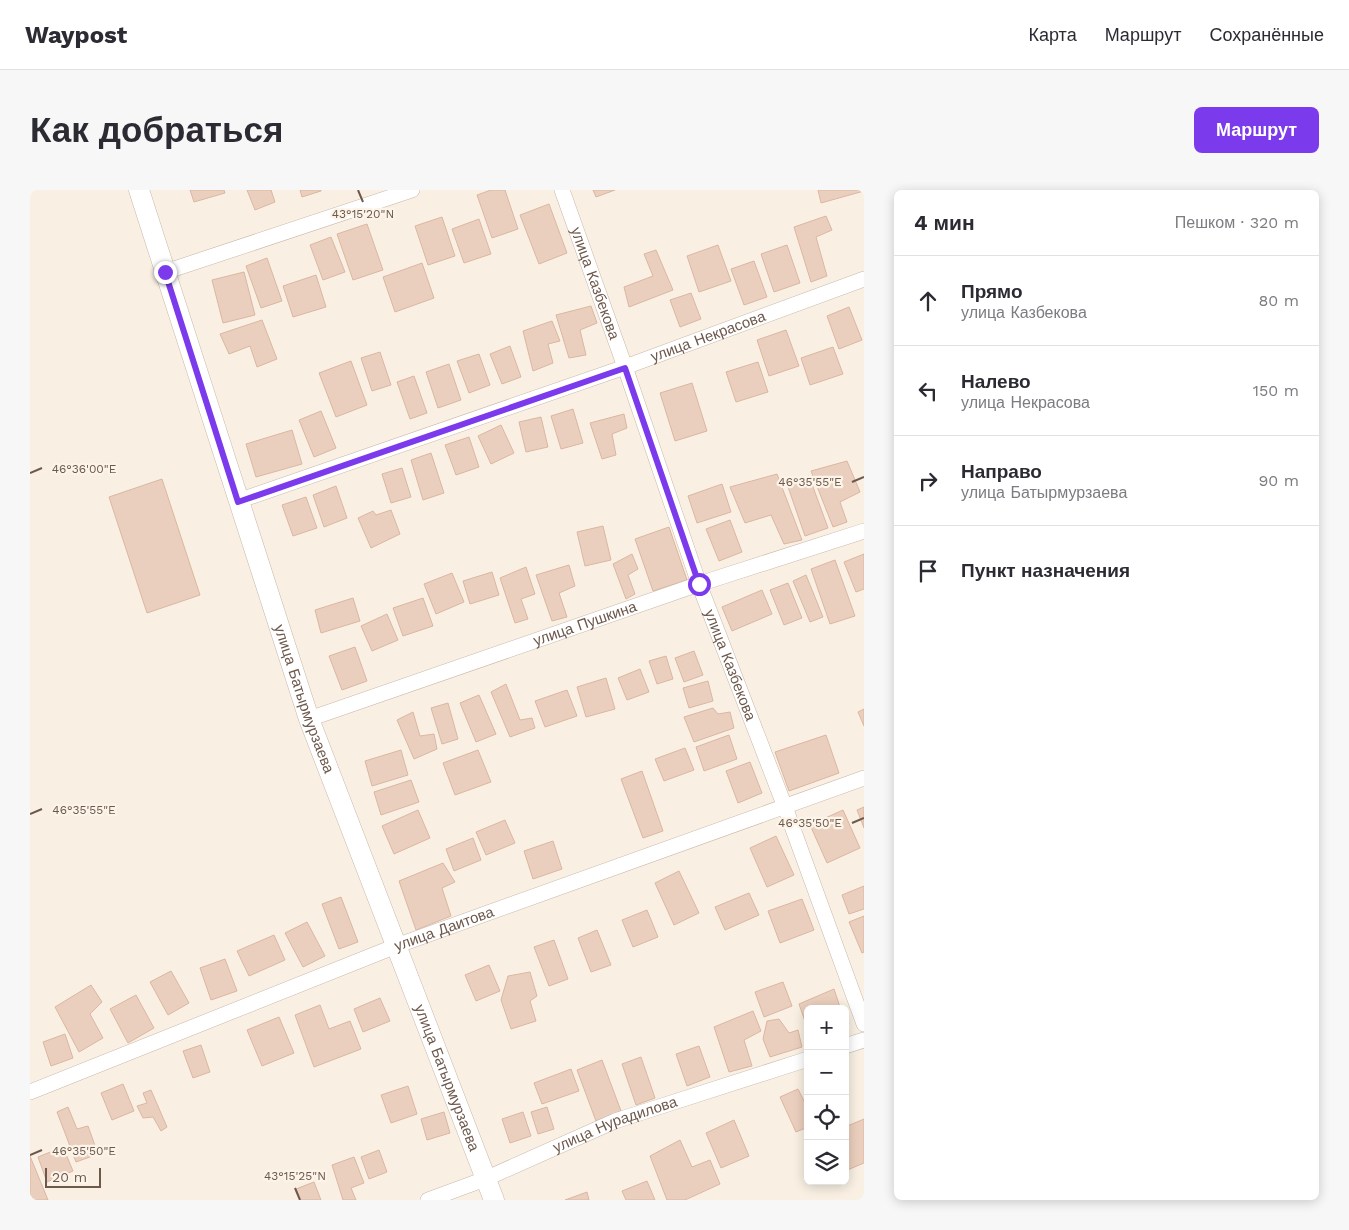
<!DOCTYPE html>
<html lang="ru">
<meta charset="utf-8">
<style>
:root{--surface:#fff;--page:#f7f7f7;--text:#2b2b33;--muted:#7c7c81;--line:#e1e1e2;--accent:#7c3aed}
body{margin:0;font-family:"Work Sans",sans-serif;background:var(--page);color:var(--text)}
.controls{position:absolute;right:15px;bottom:15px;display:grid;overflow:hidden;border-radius:8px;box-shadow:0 2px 12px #0003}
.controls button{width:45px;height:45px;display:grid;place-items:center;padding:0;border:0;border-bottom:1px solid var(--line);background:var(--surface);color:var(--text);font:25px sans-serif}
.scale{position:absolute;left:15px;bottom:12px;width:56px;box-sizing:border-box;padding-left:5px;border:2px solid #6d584c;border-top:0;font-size:14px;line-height:18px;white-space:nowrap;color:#6d584c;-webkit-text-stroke:4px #fcf4e8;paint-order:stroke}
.stop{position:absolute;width:15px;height:15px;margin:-11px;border:4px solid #7c3aed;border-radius:50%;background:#fff}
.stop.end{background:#7c3aed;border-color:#fff;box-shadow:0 1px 5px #0008}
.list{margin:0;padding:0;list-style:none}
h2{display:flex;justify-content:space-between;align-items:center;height:65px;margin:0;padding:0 20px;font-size:21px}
h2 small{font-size:16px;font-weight:400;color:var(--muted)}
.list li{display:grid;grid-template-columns:32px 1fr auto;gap:15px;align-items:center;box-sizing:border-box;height:90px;padding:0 20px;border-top:1px solid var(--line)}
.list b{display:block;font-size:19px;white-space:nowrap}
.list p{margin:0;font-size:16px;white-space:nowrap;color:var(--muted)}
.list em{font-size:16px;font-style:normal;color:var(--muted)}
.icon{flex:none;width:28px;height:28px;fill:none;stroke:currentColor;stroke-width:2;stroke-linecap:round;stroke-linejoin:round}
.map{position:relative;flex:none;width:834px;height:1010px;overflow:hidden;border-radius:8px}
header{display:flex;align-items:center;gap:30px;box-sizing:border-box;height:70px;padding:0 25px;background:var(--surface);border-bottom:1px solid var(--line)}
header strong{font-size:24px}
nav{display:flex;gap:28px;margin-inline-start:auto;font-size:18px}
.intro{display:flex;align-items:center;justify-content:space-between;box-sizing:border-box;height:120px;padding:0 30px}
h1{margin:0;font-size:35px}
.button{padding:12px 22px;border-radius:8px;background:var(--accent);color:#fff;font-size:18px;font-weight:700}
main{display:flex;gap:30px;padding:0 30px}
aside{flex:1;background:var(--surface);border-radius:8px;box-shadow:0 2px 12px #0003}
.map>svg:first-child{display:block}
.building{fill:#ebcfbe;stroke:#dbb6a0}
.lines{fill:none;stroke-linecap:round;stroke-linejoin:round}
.minor-casing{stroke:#c8b8ab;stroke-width:16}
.tertiary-casing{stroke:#c8b8ab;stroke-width:21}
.minor{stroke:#fff;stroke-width:15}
.tertiary{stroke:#fff;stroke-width:20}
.route{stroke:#7c3aed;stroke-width:6}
.ticks{fill:none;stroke:#6d584c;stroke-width:2}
.labels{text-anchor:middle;stroke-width:4.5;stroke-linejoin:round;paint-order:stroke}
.street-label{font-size:15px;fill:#6d584c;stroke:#fcf4e8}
.ticks-label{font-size:12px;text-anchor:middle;fill:#6d584c;stroke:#fcf4e8;stroke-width:4.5;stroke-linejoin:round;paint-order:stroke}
</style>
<header>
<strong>Waypost</strong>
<nav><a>Карта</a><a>Маршрут</a><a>Сохранённые</a></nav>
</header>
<div class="intro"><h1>Как добраться</h1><a class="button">Маршрут</a></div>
<main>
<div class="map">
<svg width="834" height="1010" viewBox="0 0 834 1010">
<rect width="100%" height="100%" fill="#f9f0e3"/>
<!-- building -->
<g class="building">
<path d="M160,0H194L195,3L164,12Z"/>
<path d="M217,0H241L245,12L225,20Z"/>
<path d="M270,0H291V1L272,7Z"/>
<path d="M461,0H475L488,39L462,48L447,5Z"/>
<path d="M563,0H585L566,7Z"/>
<path d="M788,0H834V1L791,13Z"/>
<path d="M519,14L537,63L509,74L490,25Z"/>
<path d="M796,26L802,40L786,47L797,86L781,92L764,37Z"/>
<path d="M412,27L425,66L398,75L385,36Z"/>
<path d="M449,29L461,64L434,73L422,39Z"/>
<path d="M337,34L353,80L323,90L307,44Z"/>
<path d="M301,47L315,82L293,90L280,55Z"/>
<path d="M688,55L701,91L669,102L657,66Z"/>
<path d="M757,55L770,93L744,102L731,64Z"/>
<path d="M626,60L643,100L599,117L594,97L623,86L614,64Z"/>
<path d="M237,68L252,111L231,118L216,76Z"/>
<path d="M724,71L737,107L714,115L701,79Z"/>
<path d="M392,73L404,108L365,122L353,87Z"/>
<path d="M214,82L225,125L193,133L182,90Z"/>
<path d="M286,85L296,117L263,127L253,96Z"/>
<path d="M661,103L671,129L650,137L640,110Z"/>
<path d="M561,116L567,133L550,140L556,165L539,168L526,125Z"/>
<path d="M819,117L832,150L809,159L797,126Z"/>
<path d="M232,130L247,169L227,177L220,156L199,164L190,144Z"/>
<path d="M522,131L530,151L518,154L523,173L503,181L493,141Z"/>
<path d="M756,140L769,176L739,186L727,150Z"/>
<path d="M480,156L491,187L472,194L460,164Z"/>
<path d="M803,157L813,184L780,195L771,168Z"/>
<path d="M350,162L361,195L342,201L331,168Z"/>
<path d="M449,164L460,195L439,203L427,171Z"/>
<path d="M321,171L337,215L306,227L289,183Z"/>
<path d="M728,172L738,202L706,212L696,182Z"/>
<path d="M419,174L431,210L408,218L396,182Z"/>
<path d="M384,186L397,223L380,229L367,192Z"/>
<path d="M662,193L677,241L645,251L630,203Z"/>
<path d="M543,219L553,253L531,259L521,226Z"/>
<path d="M291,221L306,258L284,267L269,230Z"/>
<path d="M594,224L597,238L582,244L586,265L572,269L560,233Z"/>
<path d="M511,227L518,257L496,262L489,232Z"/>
<path d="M471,235L484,263L461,274L448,246Z"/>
<path d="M262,240L272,274L226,287L216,254Z"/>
<path d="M439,247L449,277L426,285L415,255Z"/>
<path d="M401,263L414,303L393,310L381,270Z"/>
<path d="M817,271L830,302L810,312L817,332L803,337L781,281Z"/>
<path d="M372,278L381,307L361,313L352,284Z"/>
<path d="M747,284L772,350L754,354L741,325L715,333L700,297Z"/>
<path d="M779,286L798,338L775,346L757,294Z"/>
<path d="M132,289L170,405L117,423L79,307Z"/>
<path d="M692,294L701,322L667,333L658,306Z"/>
<path d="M306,296L317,328L294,337L283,305Z"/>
<path d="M276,307L287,338L263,346L252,315Z"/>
<path d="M361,320L370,344L341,358L328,328L343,321L346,325Z"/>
<path d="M700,330L712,362L689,371L676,339Z"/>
<path d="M573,336L581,370L555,376L547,342Z"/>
<path d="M639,337L657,390L623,401L605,349Z"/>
<path d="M602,364L608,379L598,385L605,404L596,409L583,374Z"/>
<path d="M834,364V399L826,402L814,372Z"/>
<path d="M805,370L825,426L800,434L781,379Z"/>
<path d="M539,375L545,396L529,403L537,427L522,431L506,385Z"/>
<path d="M496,377L505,404L491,409L498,429L485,433L470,388Z"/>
<path d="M462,382L469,405L440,414L433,391Z"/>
<path d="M422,383L434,412L406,424L394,394Z"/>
<path d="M776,385L793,427L780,432L763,391Z"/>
<path d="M758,393L772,428L754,435L740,400Z"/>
<path d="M732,400L742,424L702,441L692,417Z"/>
<path d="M323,408L330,431L291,443L285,420Z"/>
<path d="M393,408L403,436L373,446L363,418Z"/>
<path d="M357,424L368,450L342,461L331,436Z"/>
<path d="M325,457L337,491L312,500L299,466Z"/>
<path d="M664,461L673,485L654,492L645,468Z"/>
<path d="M636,466L643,489L627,494L619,471Z"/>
<path d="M610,479L619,502L597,510L588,488Z"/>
<path d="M576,488L585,519L556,527L547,497Z"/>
<path d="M678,491L683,511L659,518L653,498Z"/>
<path d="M476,494L490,530L502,528L505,538L480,547L461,502Z"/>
<path d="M537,500L547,526L515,537L505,511Z"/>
<path d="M449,505L466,544L446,552L430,513Z"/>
<path d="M418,513L428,549L412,554L401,518Z"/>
<path d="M683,518L688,524L700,522L704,538L664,552L654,527Z"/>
<path d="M834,519V536L828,522Z"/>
<path d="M383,522L390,546L404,544L407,559L384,569L367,530Z"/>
<path d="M699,545L707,569L674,581L666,557Z"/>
<path d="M796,545L809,583L759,601L745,562Z"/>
<path d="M655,558L664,580L634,591L625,569Z"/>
<path d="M371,560L378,585L342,596L335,571Z"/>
<path d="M448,560L461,592L425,605L413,573Z"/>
<path d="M720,572L732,603L708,613L696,581Z"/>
<path d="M612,581L633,641L613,648L591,589Z"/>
<path d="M381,590L389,612L351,625L344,602Z"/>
<path d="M834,617V638L827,620Z"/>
<path d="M388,620L400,648L364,664L352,636Z"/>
<path d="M813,620L830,658L797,673L780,635Z"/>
<path d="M475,630L485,653L456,665L446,642Z"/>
<path d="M746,646L764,685L737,697L720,658Z"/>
<path d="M443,648L451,670L424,681L416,659Z"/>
<path d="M523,651L532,679L503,689L494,661Z"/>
<path d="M413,673L425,692L412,698L421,726L386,740L369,691Z"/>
<path d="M649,681L669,723L644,735L625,693Z"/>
<path d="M834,696V719L819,724L812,705Z"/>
<path d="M719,703L729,725L695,740L685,717Z"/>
<path d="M311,707L328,752L309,759L292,714Z"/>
<path d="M772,709L784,740L750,753L738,721Z"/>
<path d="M617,720L628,747L603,757L592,730Z"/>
<path d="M834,726V762L832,763L819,732Z"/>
<path d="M277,732L295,766L273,777L255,743Z"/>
<path d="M567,740L581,775L561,782L548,748Z"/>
<path d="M244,745L255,770L219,786L207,761Z"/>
<path d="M524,750L538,789L519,796L504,757Z"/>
<path d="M195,769L207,801L181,810L170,778Z"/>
<path d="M459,775L470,801L446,811L435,785Z"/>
<path d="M141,781L159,813L138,825L120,792Z"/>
<path d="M500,782L507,806L500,811L506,831L481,839L471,810L478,786Z"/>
<path d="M753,792L762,816L734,827L725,802Z"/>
<path d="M61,795L72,812L60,824L73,848L49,862L25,817Z"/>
<path d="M804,799L810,817L805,819H778V840L769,814Z"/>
<path d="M106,805L124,838L98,853L80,819Z"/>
<path d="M350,808L360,831L333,842L324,819Z"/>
<path d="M290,815L299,839L320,831L331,859L284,877L265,825Z"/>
<path d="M723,821L731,841L714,850L722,876L699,882L684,837Z"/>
<path d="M249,827L264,863L232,876L217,840Z"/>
<path d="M749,829L759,843L768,840L772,857L740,867L733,849L737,831Z"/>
<path d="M35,844L43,868L21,876L13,852Z"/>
<path d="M171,855L180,882L163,888L153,861Z"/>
<path d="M669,856L680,887L657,896L646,864Z"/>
<path d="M611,867L625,908L606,915L592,874Z"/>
<path d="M572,870L591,921L566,931L547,880Z"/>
<path d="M541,879L549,901L512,914L504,893Z"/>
<path d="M93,894L104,921L82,930L71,903Z"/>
<path d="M378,896L387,924L361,933L351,905Z"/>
<path d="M768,899L778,919V937L766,942L750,907Z"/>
<path d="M121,900L137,937L131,941L123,927L113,928L107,916L117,913L113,903Z"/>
<path d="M38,917L47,939L58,936L68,964L46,972L27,922Z"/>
<path d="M517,917L524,939L508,944L501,922Z"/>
<path d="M414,922L420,943L397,950L391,929Z"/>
<path d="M493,922L501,946L480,953L472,929Z"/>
<path d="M834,929V973L815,981V937Z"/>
<path d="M704,930L719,966L691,978L676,943Z"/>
<path d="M650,950L662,977L680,970L690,994L655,1010H637L620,966Z"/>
<path d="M33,957L43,981L17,992L8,967Z"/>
<path d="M349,960L357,982L339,989L331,967Z"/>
<path d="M0,966L18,1010H0Z"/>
<path d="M324,967L334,993L321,998L326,1010H313L302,975Z"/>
<path d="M617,991L625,1010H596L592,1001Z"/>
<path d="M284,992L291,1010H270L266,999Z"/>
<path d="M557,1002L559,1010H535Z"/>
</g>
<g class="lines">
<defs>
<g id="minor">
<path id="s1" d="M532,0L595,177L669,394L755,617L834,834"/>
<path d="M135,82L382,0"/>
<path id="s2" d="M208,311L595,177L834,89"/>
<path id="s3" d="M279,529L669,394L834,341"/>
<path d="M815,856L834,850"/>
<path id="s4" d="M0,902L366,756L834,588"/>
<path id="s5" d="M398,1010L455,989L585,931L778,869"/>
</g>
<g id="tertiary">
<path id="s6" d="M109,0L279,529L464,1010"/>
</g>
</defs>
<!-- minor casing -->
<use href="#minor" class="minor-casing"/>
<!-- tertiary casing -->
<use href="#tertiary" class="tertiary-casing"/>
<!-- minor -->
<use href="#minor" class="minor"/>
<!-- tertiary -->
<use href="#tertiary" class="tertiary"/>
</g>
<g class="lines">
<!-- route -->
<path class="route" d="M135,82L208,312L595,178L669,394"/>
</g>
<!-- ticks -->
<path class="ticks" d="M328,0L333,12M0,283L12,278M822,292L834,287M0,624L12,619M822,633L834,628M0,965L12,960M265,998L270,1010"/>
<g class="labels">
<!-- street labels -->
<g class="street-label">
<text dy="5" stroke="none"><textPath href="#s1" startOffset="99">улица Казбекова</textPath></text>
<text dy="5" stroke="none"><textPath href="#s2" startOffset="498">улица Некрасова</textPath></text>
<text dy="5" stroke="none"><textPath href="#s3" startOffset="292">улица Пушкина</textPath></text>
<text dy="5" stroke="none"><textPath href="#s1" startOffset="504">улица Казбекова</textPath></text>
<text dy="5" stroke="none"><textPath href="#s6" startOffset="535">улица Батырмурзаева</textPath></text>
<text dy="5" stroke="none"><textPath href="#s4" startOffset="445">улица Даитова</textPath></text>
<text dy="5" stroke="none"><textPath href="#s6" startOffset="940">улица Батырмурзаева</textPath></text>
<text dy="5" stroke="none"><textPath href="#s5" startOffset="202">улица Нурадилова</textPath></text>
</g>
</g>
<g class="ticks-label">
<text x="333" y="28">43°15'20"N</text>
<text x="54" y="283">46°36'00"E</text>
<text x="780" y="296">46°35'55"E</text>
<text x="54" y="624">46°35'55"E</text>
<text x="780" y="637">46°35'50"E</text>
<text x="54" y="965">46°35'50"E</text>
<text x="265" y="990">43°15'25"N</text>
</g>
</svg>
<div class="controls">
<button>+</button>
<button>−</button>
<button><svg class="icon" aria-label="locate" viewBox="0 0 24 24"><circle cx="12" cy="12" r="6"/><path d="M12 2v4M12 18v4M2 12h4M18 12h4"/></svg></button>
<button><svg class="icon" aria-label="layers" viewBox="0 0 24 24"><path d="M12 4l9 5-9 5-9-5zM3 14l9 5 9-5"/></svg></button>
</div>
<div class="scale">20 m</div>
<div class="stop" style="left:669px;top:394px"></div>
<div class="stop end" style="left:135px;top:82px"></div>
</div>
<aside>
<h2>4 мин<small>Пешком · 320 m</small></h2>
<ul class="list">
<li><svg class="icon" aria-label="ahead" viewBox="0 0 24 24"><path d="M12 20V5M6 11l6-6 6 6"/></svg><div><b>Прямо</b><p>улица Казбекова</p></div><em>80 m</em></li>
<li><svg class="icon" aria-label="left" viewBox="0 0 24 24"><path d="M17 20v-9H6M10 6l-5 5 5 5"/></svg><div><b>Налево</b><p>улица Некрасова</p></div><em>150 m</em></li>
<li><svg class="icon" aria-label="right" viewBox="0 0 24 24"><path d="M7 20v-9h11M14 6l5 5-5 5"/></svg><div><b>Направо</b><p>улица Батырмурзаева</p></div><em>90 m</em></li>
<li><svg class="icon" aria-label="arrive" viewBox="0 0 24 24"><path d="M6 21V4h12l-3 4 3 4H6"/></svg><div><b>Пункт назначения</b></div></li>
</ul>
</aside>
</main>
